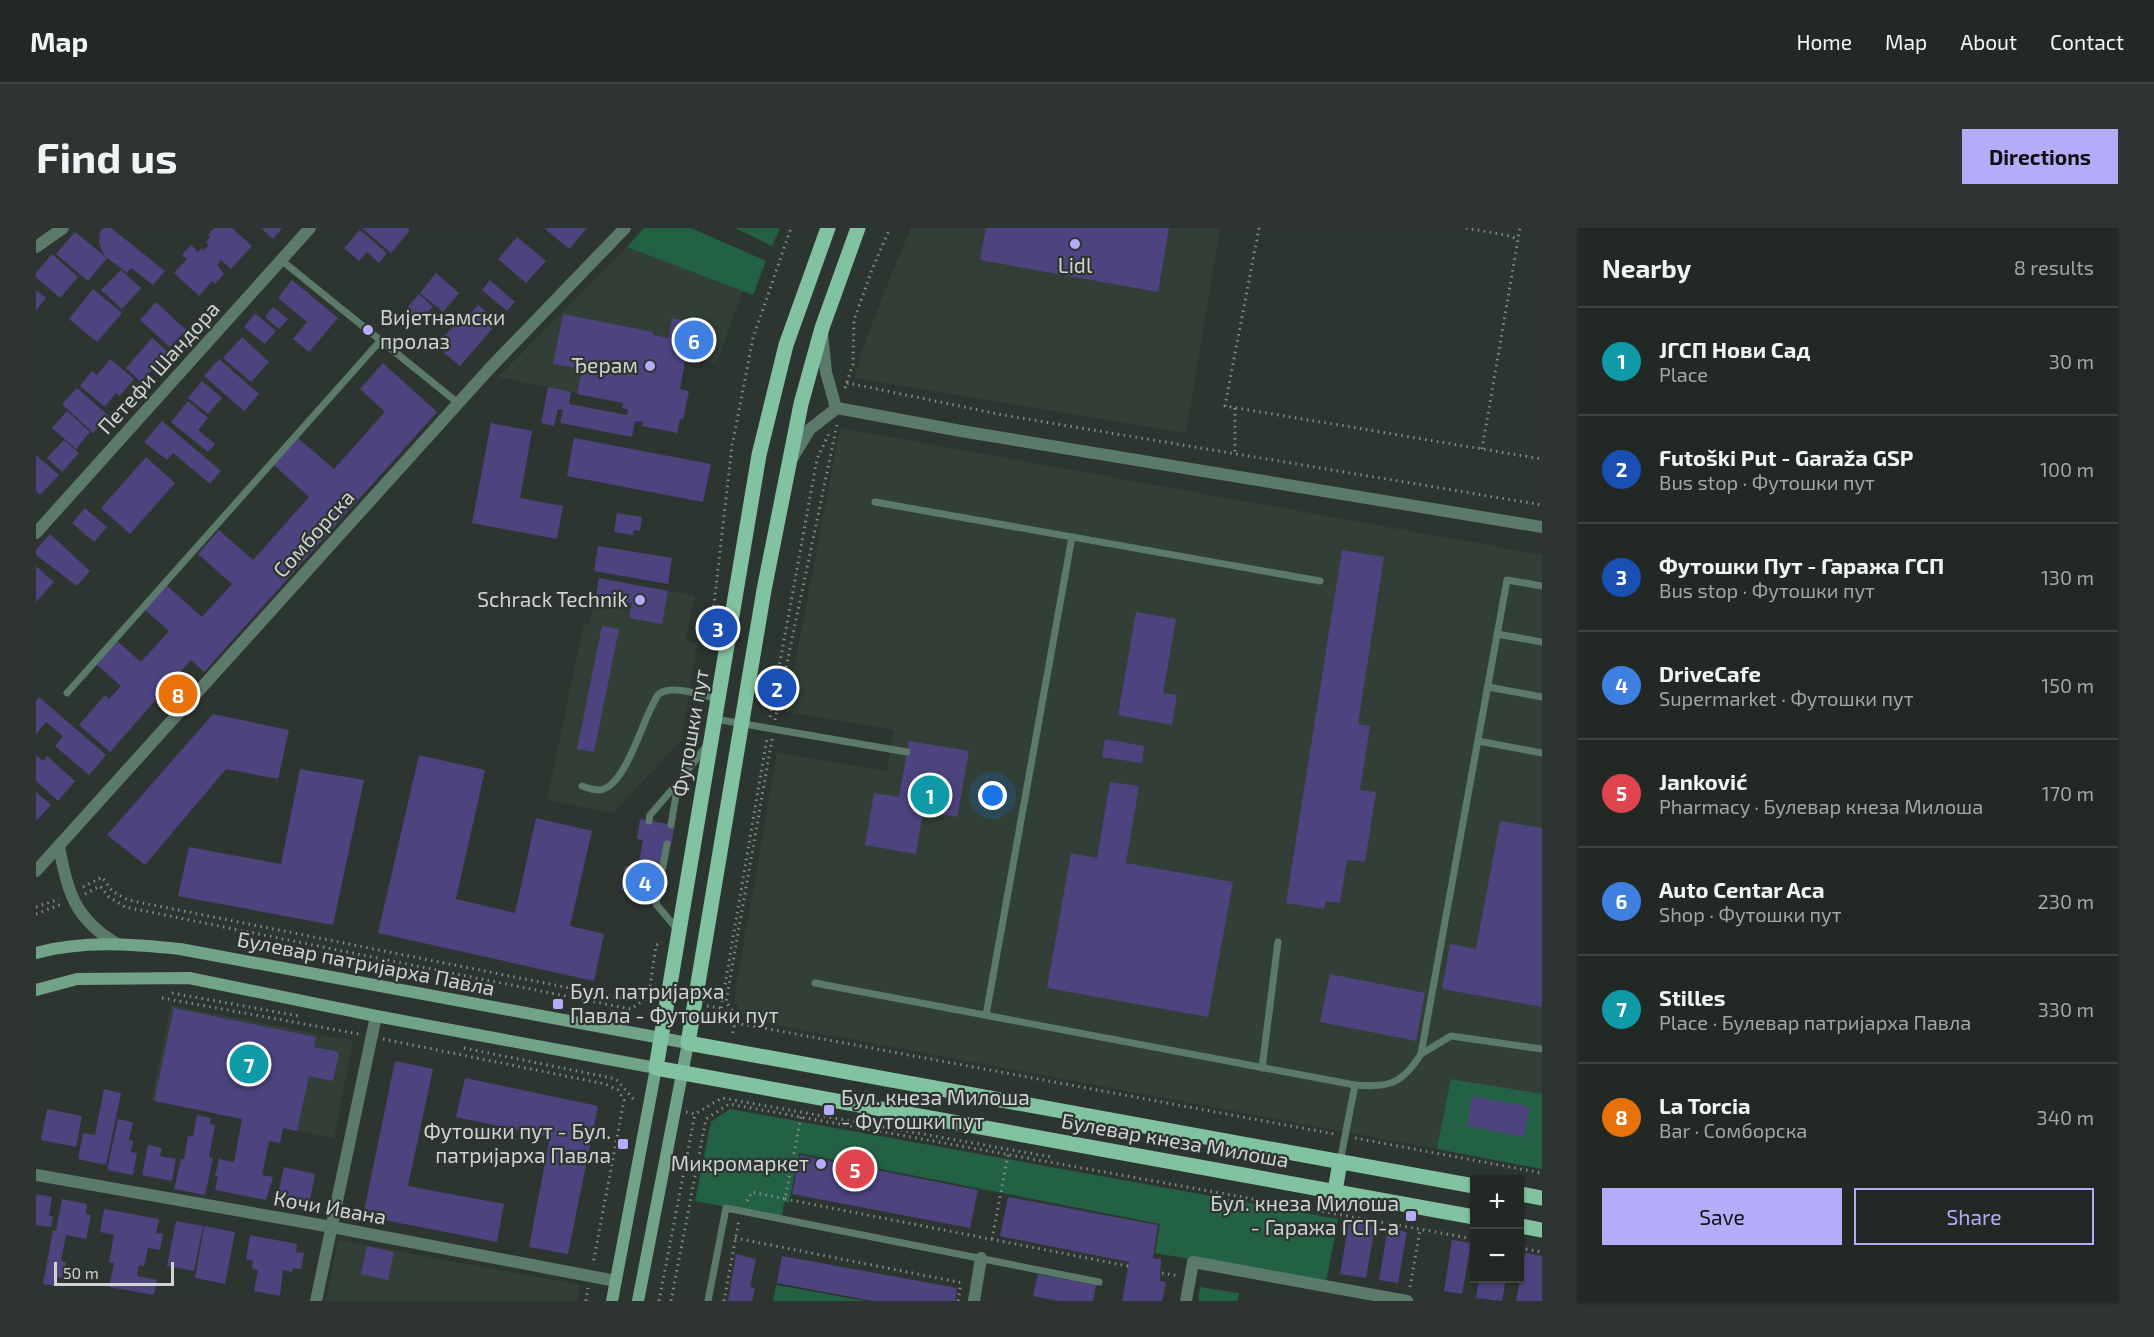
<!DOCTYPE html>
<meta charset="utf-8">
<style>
:root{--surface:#222824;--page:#2e3431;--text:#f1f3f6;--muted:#a2a6a6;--line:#3f4441;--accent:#b4acf9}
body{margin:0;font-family:"Exo 2",sans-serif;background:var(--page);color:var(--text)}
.controls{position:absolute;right:18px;bottom:18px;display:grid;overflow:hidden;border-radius:0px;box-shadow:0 2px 4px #0004}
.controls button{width:54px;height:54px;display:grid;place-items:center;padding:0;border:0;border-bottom:2px solid var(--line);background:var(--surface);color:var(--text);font:30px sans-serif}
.scale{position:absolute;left:18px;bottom:15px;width:120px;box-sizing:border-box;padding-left:6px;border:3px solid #cfd3d1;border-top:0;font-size:16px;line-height:21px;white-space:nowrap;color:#cfd3d1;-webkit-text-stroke:4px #2d3530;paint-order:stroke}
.you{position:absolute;left:957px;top:568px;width:21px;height:21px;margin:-15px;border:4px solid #fff;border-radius:50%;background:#1a73e8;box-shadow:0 0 0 9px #1a73e833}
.badge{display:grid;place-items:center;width:39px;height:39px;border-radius:50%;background:var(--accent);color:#fff;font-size:20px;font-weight:700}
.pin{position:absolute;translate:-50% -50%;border:3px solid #fff;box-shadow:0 2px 6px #0006}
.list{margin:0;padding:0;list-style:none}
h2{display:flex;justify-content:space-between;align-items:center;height:78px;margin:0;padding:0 24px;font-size:26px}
h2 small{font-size:20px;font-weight:400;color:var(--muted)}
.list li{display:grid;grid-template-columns:39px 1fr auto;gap:18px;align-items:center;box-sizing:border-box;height:108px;padding:0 24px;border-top:2px solid var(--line)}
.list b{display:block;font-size:22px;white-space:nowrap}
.list p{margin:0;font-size:20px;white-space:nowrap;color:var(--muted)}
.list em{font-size:20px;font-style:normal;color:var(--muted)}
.actions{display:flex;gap:12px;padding:18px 24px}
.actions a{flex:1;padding:14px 0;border:2px solid var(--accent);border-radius:0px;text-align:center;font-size:21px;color:var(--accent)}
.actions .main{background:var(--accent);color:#111}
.map{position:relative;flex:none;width:1506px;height:1073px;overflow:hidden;border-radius:0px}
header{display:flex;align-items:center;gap:36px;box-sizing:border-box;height:84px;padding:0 30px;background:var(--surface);border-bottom:2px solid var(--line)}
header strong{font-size:28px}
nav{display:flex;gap:33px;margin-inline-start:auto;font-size:21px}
.intro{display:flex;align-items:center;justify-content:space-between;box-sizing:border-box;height:144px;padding:0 36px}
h1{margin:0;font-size:42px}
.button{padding:15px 27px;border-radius:0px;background:var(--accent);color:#111;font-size:21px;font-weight:700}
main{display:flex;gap:36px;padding:0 36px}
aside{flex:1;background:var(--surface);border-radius:0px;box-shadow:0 2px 4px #0004}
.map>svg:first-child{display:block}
.built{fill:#313f37}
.green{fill:#236145}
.building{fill:#4d437f}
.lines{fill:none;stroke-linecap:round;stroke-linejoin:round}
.path{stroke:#848a86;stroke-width:3;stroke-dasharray:1.5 4.5;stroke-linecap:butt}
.lane{stroke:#5c7a6a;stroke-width:7}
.street{stroke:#5c7a6a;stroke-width:12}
.secondary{stroke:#71a389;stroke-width:12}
.primary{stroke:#81c2a0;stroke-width:15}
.poi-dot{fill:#b4acf9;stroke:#2d3530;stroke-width:2}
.labels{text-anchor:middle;stroke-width:4.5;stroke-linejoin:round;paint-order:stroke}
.poi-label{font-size:21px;fill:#cfd3d1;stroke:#2d3530;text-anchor:end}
.street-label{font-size:21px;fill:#cfd3d1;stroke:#2d3530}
</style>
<header>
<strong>Map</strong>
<nav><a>Home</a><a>Map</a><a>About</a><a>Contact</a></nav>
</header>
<div class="intro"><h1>Find us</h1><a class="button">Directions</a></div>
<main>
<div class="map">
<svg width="1506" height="1073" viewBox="0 0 1506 1073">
<rect width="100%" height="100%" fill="#2d3530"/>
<!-- built -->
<g class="built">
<path d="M875,0H1184L1150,205L819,150L824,128L849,62Z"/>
<path d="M591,19L707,63L680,135L584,117L577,148L546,141L541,165L462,149Z"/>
<path d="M804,200L1506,327V941L709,791L698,772L741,525L851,543L858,502L750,484Z"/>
<path d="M563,350L659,368L649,412L661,415L645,513L577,585L511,572L548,395L554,396Z"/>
<path d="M135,777L317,813L298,910L115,872Z"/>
<path d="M302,1012L544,1057L541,1073H290Z"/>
</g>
<!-- green -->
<g class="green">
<path d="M608,0H655L730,33L717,67L591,19Z"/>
<path d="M699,0H744L736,18Z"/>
<path d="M1415,851L1506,866V941L1401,921Z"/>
<path d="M694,881L1302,991L1290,1055L1119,1025L1124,996L763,925L753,975L748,974L746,989L659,973L675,894Z"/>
<path d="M740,1057L830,1073H737Z"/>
<path d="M1164,1059L1203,1065L1202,1073H1162Z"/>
</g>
<!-- building -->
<g class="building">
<path d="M67,0H75L129,43L117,57L95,40L91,45L69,28L63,15L64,4Z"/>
<path d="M178,0H196L216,18L195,41L185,32L181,37L188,46L179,56L176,53L163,68L138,45L151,31L146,27L155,17L162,24L166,20L168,22L173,17L170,14L174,9L172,7Z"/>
<path d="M225,0H246L237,11Z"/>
<path d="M326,0H371L374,2L355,25Z"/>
<path d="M508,0H551L533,21Z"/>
<path d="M950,0H1133L1122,64L944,32Z"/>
<path d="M324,2L351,25L343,35L331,24L323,33L308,20Z"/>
<path d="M39,4L71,30L52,53L20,26Z"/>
<path d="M481,9L510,33L490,55L462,31Z"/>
<path d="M16,26L42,49L24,70L0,49V45Z"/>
<path d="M85,42L105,60L86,81L65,62Z"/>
<path d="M400,45L423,65L407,84L384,65Z"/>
<path d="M256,52L302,90L273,124L257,111L271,94L242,70Z"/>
<path d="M454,52L479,74L471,83L446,62Z"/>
<path d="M57,61L86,85L61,114L33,91Z"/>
<path d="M0,62L10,70L0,82Z"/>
<path d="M383,66L397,79L383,93L370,81Z"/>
<path d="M120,74L150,102L134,119L104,92Z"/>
<path d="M442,77L462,94L424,138L400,118L420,95L424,98Z"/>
<path d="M237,79L252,91L243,101L229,89Z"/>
<path d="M219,85L240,103L229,116L208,99Z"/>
<path d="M527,86L617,104V107L632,110L636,90L668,96L661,131L650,129L644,161L653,163L647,192L644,191L641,205L606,198L607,194L599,193L596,209L524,195L527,182L522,181L518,198L505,195L512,159L535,164L533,176L591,187L592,181L586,180L587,175L541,166L546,141L517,136Z"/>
<path d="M206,109L233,134L215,154L187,130Z"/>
<path d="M116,110L132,124L105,154L90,140Z"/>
<path d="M74,131L98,151L84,168L80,165L69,179L44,158L56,143L61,147Z"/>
<path d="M183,131L223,166L208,183L168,148Z"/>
<path d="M347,135L401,184L168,444L155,432L74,524L43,497L69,467L73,471L85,458L60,436L81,413L105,434L133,403L108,381L130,357L166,389L196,356L162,326L183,302L217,332L273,269L238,237L262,210L298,241L349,184L324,161Z"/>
<path d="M166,153L186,170L172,186L152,170Z"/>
<path d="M41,160L73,188L57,205L26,176Z"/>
<path d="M152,173L172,190L162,202L179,216L172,224L135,194Z"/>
<path d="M31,183L54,204L40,221L16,200Z"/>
<path d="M126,193L185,243L174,256L137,225L131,232L108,214Z"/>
<path d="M455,195L496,203L484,270L527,278L521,311L436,295Z"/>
<path d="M538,210L675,236L667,274L531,248Z"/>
<path d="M28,212L43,225L26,244L11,230Z"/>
<path d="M0,227L23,247L4,267L0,263Z"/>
<path d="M110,229L139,255L94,306L65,280Z"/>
<path d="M49,280L71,299L58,314L36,295Z"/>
<path d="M581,285L606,289L604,303L598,302L597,307L578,304Z"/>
<path d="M14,306L54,343L41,358L0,327V322Z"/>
<path d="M562,318L636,330L632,356L558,343Z"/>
<path d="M1306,322L1348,329L1322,496L1334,498L1324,562L1340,564L1329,634L1311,632L1304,675L1290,673L1288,681L1250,675Z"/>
<path d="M0,338L18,354L0,374Z"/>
<path d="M563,350L632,363L626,396L593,390L596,375L560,369Z"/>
<path d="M1100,384L1140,391L1127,465L1141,467L1136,497L1082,487Z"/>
<path d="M566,398L583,401L558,524L541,521Z"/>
<path d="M3,469L70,527L53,547L19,518L27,508L10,494L0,506V473Z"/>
<path d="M177,486L253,502L242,551L190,541L109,637L71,607Z"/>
<path d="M1069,511L1108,518L1106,535L1066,529Z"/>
<path d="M873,513L933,523L921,589L887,583L880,626L829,617L838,565L863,569Z"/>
<path d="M0,527L7,533L11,528L39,553L22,573L0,553Z"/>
<path d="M383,527L449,542L420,671L479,685L500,590L556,603L534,698L568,706L558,753L342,705Z"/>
<path d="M264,541L328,552L297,697L142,668L153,619L245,636Z"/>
<path d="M1074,554L1103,558L1090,635L1197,654L1172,789L1011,760L1035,625L1061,630Z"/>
<path d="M0,564L15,577L0,593Z"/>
<path d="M604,591L639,597L635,617L628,615L618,668L585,662L589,638L602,640L607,612L601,611Z"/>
<path d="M1464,593L1506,600V779L1406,761L1414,716L1440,721Z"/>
<path d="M1294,746L1389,765L1380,813L1284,794Z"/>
<path d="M138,780L280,809L278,819L303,824L297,853L273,848L261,903L247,900L244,915L233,913L226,947L237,949L230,972L179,962L182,948H179L183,931L198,934L206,891L118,873Z"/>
<path d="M359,833L397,841L372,958L468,976L461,1014L327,988Z"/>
<path d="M429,850L562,878L532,1026L493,1019L514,909L420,889Z"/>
<path d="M68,861L85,865L70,937L42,931L47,905L59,907Z"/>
<path d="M1436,868L1494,879L1488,909L1431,898Z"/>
<path d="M11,881L46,888L40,919L5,912Z"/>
<path d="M161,887L175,890L174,896L179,897L173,929L177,930L169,967L138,961L145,931H148L152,908L157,909Z"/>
<path d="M82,891L97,894L93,912L97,913L95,924L101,925L97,947L71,942Z"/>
<path d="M112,917L126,920L124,928L140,931L136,953L106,947Z"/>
<path d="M764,927L942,962L934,1000L756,966Z"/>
<path d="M248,939L279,946L272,982L240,976Z"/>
<path d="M0,966L16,969L13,988H17L15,999L0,997Z"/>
<path d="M972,969L1122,997L1117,1030L1125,1031L1124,1053L1130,1054L1126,1073H1086L1093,1034L964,1008Z"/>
<path d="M26,971L51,976L50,986L55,987L50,1011L30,1007L25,1033L30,1034L27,1050L21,1049L19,1058L7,1056L17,1002L20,1003Z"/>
<path d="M68,981L123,991L120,1005L127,1006L124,1022L112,1020L108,1038L103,1037L101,1048L121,1052L118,1067L73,1059L78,1035L73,1034L78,1007L64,1004Z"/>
<path d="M140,993L167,998L158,1043L131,1038Z"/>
<path d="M1313,994L1339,998L1330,1050L1304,1046Z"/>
<path d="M168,998L199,1004L189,1056L159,1050Z"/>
<path d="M1352,1000L1371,1004L1362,1055L1343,1052Z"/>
<path d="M214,1007L261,1016L260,1024L268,1025L265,1041L257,1040L256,1044L247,1042L244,1068L218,1063L222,1042L216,1041L217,1033L210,1031Z"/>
<path d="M1416,1012L1435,1015L1426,1066L1408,1063Z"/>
<path d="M331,1018L358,1024L352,1052L325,1046Z"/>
<path d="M1489,1025L1506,1028V1073H1480Z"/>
<path d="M700,1026L720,1031L714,1059L719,1060L716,1073H692Z"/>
<path d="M746,1028L921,1060L919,1073H837L741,1055Z"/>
<path d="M1002,1046L1060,1057L1057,1073H1022L997,1068Z"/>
<path d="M1443,1050H1470L1466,1073L1440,1070Z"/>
</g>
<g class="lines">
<!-- path -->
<g class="path">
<path d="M1223,0L1189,178L1506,231"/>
<path d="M1430,0L1470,7L1482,11"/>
<path d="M811,156L812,155L967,187L1506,277"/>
<path d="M809,160L817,136L818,92L837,39L854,0"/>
<path d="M1199,180V226"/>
<path d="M1446,221L1484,0"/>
<path d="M673,420L696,218L717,110L755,0"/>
<path d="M734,489L781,231L794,203"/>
<path d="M739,492L801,197"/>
<path d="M736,511L690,774L706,796L1298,906"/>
<path d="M47,659L66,649L76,663L92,672L594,772L614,760L620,717L626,714"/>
<path d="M49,666L64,658L73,669L89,679L584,779L595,781L615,767L618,768"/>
<path d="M0,679L23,671"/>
<path d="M0,686L26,676"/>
<path d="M136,765L263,788"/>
<path d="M126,770L323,806"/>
<path d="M671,778L685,780L698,798L696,809"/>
<path d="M685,780L731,510"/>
<path d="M347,811L569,856L582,862L588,872L557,1036"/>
<path d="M428,820L580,851L600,874"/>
<path d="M650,884L659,886L686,870L1015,929"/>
<path d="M1319,910L1506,945"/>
<path d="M749,971L1092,1038"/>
<path d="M711,973L716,964L749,971L765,889"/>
<path d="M699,1010L927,1055"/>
<path d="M956,1011L972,927"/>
<path d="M1484,1020L1506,1024"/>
<path d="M1126,1045L1143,1048"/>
<path d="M1374,1059L1384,1002"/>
<path d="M550,1073L552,1060"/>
<path d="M623,1073L659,886"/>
<path d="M635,1073L670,891L693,876L1438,1011"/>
<path d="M688,1073L703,992"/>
<path d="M922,1073L925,1055"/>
</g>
<!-- lane -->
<g class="lane">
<path d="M245,32L422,175"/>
<path d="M839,274L1284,353"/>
<path d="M1461,406L1506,414"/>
<path d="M1452,459L1506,469"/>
<path d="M31,465L345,112"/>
<path d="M679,491L871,524"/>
<path d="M1442,513L1506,525"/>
<path d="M546,558C551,560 558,562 564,562C589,558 605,498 616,478C618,475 620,468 623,466C636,456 668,468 682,471"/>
<path d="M613,593L614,587L640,557"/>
<path d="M635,597L642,555L670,518"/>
<path d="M631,616L620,676L641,701"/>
<path d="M779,755L1319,857C1353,860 1366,856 1385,826L1471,352L1506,358"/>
<path d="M950,787L1036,309"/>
<path d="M1385,826L1415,808L1506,821"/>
<path d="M1226,840L1242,714"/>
<path d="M1304,934L1319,857"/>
<path d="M672,1073L690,980L1063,1054"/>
</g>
<!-- street -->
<g class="street">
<path d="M0,19L27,0"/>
<path d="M786,105L790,144L800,180"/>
<path d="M757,229L774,201L801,180L925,203L1506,299"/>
<path d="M0,305L274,0"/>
<path d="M23,618C31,664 39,691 81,716"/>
<path d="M0,643L454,140L589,0"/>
<path d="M0,947L296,999L580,1053"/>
<path d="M280,1073L340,788"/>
<path d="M938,1073L945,1030"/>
<path d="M1150,1073L1157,1034L1371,1073"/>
</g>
<!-- secondary -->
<g class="secondary">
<path d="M0,725C46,712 97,716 144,721L652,815L602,1073"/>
<path d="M0,762L41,751L153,750L340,788L620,840L576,1073"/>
</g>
<!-- primary -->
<g class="primary">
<path d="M792,0L750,117L723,227L620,840L1438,989"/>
<path d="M822,0L786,100L765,176L728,362L652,815L1438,958"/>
<path d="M1299,963L1304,934"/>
<path d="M1484,966L1506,970"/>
<path d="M1484,998L1506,1002"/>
</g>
</g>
<!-- markers -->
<g class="poi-dot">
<circle cx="1039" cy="16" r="6"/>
<circle cx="332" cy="102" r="6"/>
<circle cx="614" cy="138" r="6"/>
<circle cx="604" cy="372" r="6"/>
<rect x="516" y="770" width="12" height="12" rx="3"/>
<rect x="787" y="876" width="12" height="12" rx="3"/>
<rect x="581" y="910" width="12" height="12" rx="3"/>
<circle cx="785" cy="936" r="6"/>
<rect x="1369" y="982" width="12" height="12" rx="3"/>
</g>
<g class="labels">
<!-- poi labels -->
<g class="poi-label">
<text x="1039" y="45" text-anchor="middle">Lidl</text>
<text x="344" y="97" text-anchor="start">Вијетнамски<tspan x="344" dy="24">пролаз</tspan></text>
<text x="602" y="145">Ђерам</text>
<text x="592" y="379">Schrack Technik</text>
<text x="534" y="771" text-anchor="start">Бул. патријарха<tspan x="534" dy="24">Павла - Футошки пут</tspan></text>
<text x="805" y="877" text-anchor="start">Бул. кнеза Милоша<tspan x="805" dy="24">- Футошки пут</tspan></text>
<text x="575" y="911">Футошки пут - Бул.<tspan x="575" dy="24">патријарха Павла</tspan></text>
<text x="773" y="943">Микромаркет</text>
<text x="1363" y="983">Бул. кнеза Милоша<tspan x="1363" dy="24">- Гаража ГСП-а</tspan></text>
</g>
<!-- street labels -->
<g class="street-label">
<text transform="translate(123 140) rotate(-48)" y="7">Петефи Шандора</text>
<text transform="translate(278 306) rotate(-48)" y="7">Сомборска</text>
<text transform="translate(655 505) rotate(-80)" y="7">Футошки пут</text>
<text transform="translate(330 736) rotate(11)" y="7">Булевар патријарха Павла</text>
<text transform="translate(1139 913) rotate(10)" y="7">Булевар кнеза Милоша</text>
<text transform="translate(294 980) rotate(10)" y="7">Кочи Ивана</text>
</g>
</g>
</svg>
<div class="controls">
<button>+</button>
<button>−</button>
</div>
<div class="scale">50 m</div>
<div class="you"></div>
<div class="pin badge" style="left:894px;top:567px;background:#0f9aa8">1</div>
<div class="pin badge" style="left:741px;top:460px;background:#1a4fb4">2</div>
<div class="pin badge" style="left:682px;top:400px;background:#1a4fb4">3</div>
<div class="pin badge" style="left:609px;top:654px;background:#3f7fe0">4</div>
<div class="pin badge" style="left:819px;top:941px;background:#e0444e">5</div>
<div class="pin badge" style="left:658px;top:112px;background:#3f7fe0">6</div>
<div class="pin badge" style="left:213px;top:836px;background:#0f9aa8">7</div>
<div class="pin badge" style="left:142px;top:466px;background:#e8710a">8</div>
</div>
<aside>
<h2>Nearby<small>8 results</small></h2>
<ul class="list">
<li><span class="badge" style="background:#0f9aa8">1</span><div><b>ЈГСП Нови Сад</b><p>Place</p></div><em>30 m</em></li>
<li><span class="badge" style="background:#1a4fb4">2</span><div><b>Futoški Put - Garaža GSP</b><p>Bus stop · Футошки пут</p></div><em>100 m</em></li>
<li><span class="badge" style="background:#1a4fb4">3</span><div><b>Футошки Пут - Гаража ГСП</b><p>Bus stop · Футошки пут</p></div><em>130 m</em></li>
<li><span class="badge" style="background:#3f7fe0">4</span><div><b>DriveCafe</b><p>Supermarket · Футошки пут</p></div><em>150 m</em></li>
<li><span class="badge" style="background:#e0444e">5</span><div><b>Janković</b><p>Pharmacy · Булевар кнеза Милоша</p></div><em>170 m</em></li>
<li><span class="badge" style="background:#3f7fe0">6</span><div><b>Auto Centar Aca</b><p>Shop · Футошки пут</p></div><em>230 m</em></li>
<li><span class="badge" style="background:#0f9aa8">7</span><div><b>Stilles</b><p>Place · Булевар патријарха Павла</p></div><em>330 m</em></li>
<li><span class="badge" style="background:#e8710a">8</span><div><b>La Torcia</b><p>Bar · Сомборска</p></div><em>340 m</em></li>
</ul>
<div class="actions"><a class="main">Save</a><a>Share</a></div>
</aside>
</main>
